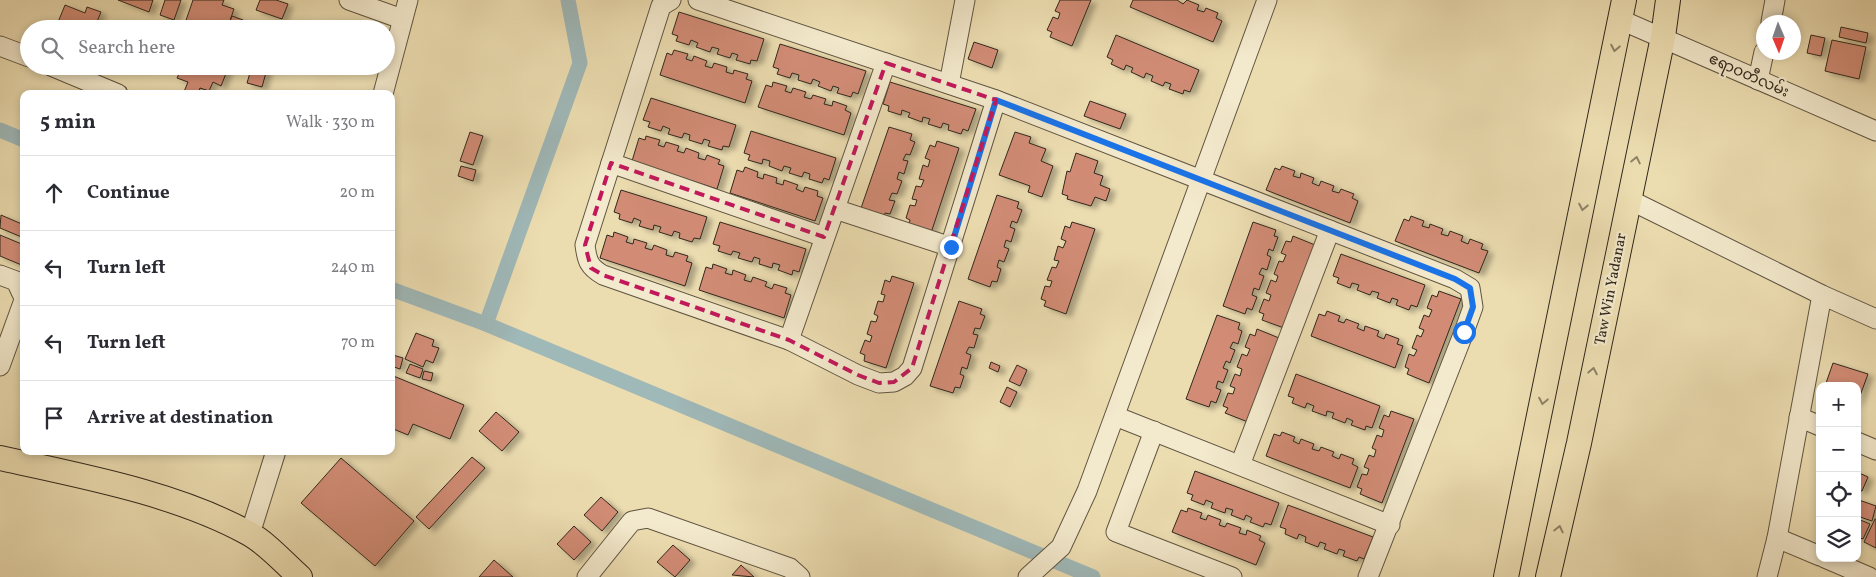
<!DOCTYPE html>
<meta charset="utf-8">
<style>
:root{--surface:#fff;--page:#f2f2f3;--text:#2b2b33;--muted:#7c7c81;--line:#e1e1e2}
body{margin:0;font-family:Vollkorn,"Noto Sans Myanmar",serif;background:var(--page);color:var(--text)}
.controls{position:absolute;right:15px;bottom:15px;display:grid;overflow:hidden;border-radius:10px;box-shadow:0 2px 8px #0003}
.controls button{width:45px;height:45px;display:grid;place-items:center;padding:0;border:0;border-bottom:1px solid var(--line);background:var(--surface);color:var(--text);font:25px sans-serif}
.compass{position:absolute;left:1756px;top:15px;width:45px;height:45px;border-radius:50%;background:var(--surface);box-shadow:0 2px 8px #0003;rotate:178deg}
.stop{position:absolute;width:15px;height:15px;margin:-11px;border:4px solid #1a73e8;border-radius:50%;background:#fff}
.stop.end{background:#1a73e8;border-color:#fff;box-shadow:0 1px 5px #0008}
.list{margin:0;padding:0;list-style:none}
h2{display:flex;justify-content:space-between;align-items:center;height:65px;margin:0;padding:0 20px;font-size:21px}
h2 small{font-size:16px;font-weight:400;color:var(--muted)}
.list li{display:grid;grid-template-columns:32px 1fr auto;gap:15px;align-items:center;box-sizing:border-box;height:75px;padding:0 20px;border-top:1px solid var(--line)}
.list b{display:block;font-size:19px;white-space:nowrap}
.list em{font-size:16px;font-style:normal;color:var(--muted)}
.icon{flex:none;width:28px;height:28px;fill:none;stroke:currentColor;stroke-width:2;stroke-linecap:round;stroke-linejoin:round}
.map{position:relative;flex:none;width:1876px;height:577px;overflow:hidden}
.search{position:absolute;background:var(--surface);box-shadow:0 2px 8px #0003;left:20px;top:20px;width:375px;height:55px;display:flex;align-items:center;gap:12px;box-sizing:border-box;padding:0 18px;border-radius:28px;color:var(--muted);font-size:19px}
.panel{position:absolute;background:var(--surface);box-shadow:0 2px 8px #0003;left:20px;top:90px;width:375px;height:365px;border-radius:10px}
.map>svg:first-child{display:block}
.lines{fill:none;stroke-linecap:round;stroke-linejoin:round}
.canal{stroke:#9fb8b8;stroke-width:15}
.building{fill:#d28c76;stroke:#31281c;filter:url(#shadow)}
.minor-casing{stroke:#605541;stroke-width:21}
.major-casing{stroke:#31281c;stroke-width:26}
.minor{stroke:#f3e9cc;stroke-width:19}
.major{stroke:#ecddb1;stroke-width:24}
.oneway{stroke:#8e8266}
.route{stroke:#1a73e8;stroke-width:6}
.marked{fill:none;stroke:#c2185b;stroke-width:4;stroke-dasharray:10 6;stroke-linejoin:round}
.labels{text-anchor:middle;stroke-width:4.5;stroke-linejoin:round;paint-order:stroke}
.street-label{font-size:15px;fill:#31281c;stroke:#f3e9cc}
</style>
<div class="map">
<svg width="1876" height="577" viewBox="0 0 1876 577">
<defs>
<filter id="shadow"><feDropShadow dx="5.5" dy="3" stdDeviation="2.5" flood-color="#0004"/></filter>
</defs>
<rect width="100%" height="100%" fill="#ecddb1"/>
<filter id="stains"><feTurbulence type="fractalNoise" baseFrequency=".004" numOctaves="4"/><feColorMatrix values="0 0 0 0 .2 0 0 0 0 .09 0 0 0 0 .02 0 0 0 .5 -.17"/></filter>
<radialGradient id="worn" r=".72"><stop offset=".6" stop-color="#630" stop-opacity="0"/><stop offset="1" stop-color="#630" stop-opacity=".3"/></radialGradient>
<g class="lines">
<!-- canal -->
<g class="canal">
<path d="M0,130L24,140"/>
<path d="M391,289L486,324L1093,577"/>
<path d="M486,324L580,63L568,0"/>
</g>
</g>
<!-- building -->
<g class="building">
<path d="M118,0H153L149,12Z"/>
<path d="M165,0H181L174,20L160,15Z"/>
<path d="M193,0H224L222,5L234,9L227,29H190L184,26Z"/>
<path d="M260,0H276L288,4L282,19L256,10Z"/>
<path d="M1060,0H1091L1072,46L1050,37L1052,32L1047,30L1053,17L1058,19L1060,13L1055,11Z"/>
<path d="M1133,0H1177L1183,4L1187,0L1199,5L1197,10L1204,12L1206,8L1218,13L1216,18L1222,21L1213,42L1130,7Z"/>
<path d="M65,5L85,13L87,7L101,12L94,29H73L64,25L62,29L56,27Z"/>
<path d="M679,12L764,39L757,61L751,60L750,64L736,60L738,55L732,53L730,58L717,54L719,49L712,47L710,52L696,47L698,43L691,40L689,45L676,41L678,36L672,34Z"/>
<path d="M232,16L243,20L239,29H227Z"/>
<path d="M1841,27L1868,33L1866,43L1839,37Z"/>
<path d="M1116,35L1199,70L1190,92L1184,90L1183,94L1169,89L1171,84L1165,82L1163,86L1151,81L1153,76L1146,73L1144,78L1131,72L1133,68L1126,65L1124,70L1111,64L1113,60L1107,57Z"/>
<path d="M1811,35L1825,38L1821,56L1807,53Z"/>
<path d="M1832,40L1866,47L1859,79L1825,71Z"/>
<path d="M974,42L998,50L992,68L968,59Z"/>
<path d="M780,44L866,71L858,94L853,92L851,97L837,93L839,88L833,86L831,91L818,86L820,82L813,79L811,84L798,80L799,75L792,73L790,78L777,74L779,69L773,67Z"/>
<path d="M674,50L688,54L686,59L692,61L694,56L707,61L705,66L712,68L714,63L727,67L726,72L733,74L734,70L748,74L746,79L752,81L745,103L660,75L667,53L672,55Z"/>
<path d="M183,66H229L221,86L213,82L209,91L200,88L198,94H183L188,82L177,78Z"/>
<path d="M252,66L267,69L262,87L247,83Z"/>
<path d="M773,82L787,86L785,91L791,93L793,88L806,92L804,97L811,99L813,95L826,99L824,104L832,106L833,101L847,106L845,110L851,113L844,135L758,107L766,85L772,87Z"/>
<path d="M890,82L976,109L968,131L963,129L961,134L948,130L949,125L943,123L941,128L928,124L930,119L923,117L922,122L908,117L910,113L902,110L901,115L888,111L889,106L883,104Z"/>
<path d="M651,98L736,125L729,147L723,146L722,150L708,146L710,141L704,139L702,144L689,140L690,135L684,133L682,138L668,134L670,129L663,126L661,131L648,127L650,122L643,120Z"/>
<path d="M1090,101L1126,114L1120,129L1084,116Z"/>
<path d="M889,127L912,134L910,140L915,142L910,155L906,154L903,160L908,161L904,174L899,172L897,179L902,181L897,194L892,193L889,200L895,201L890,214L885,213L883,219L860,211Z"/>
<path d="M751,131L836,158L829,180L824,178L822,183L809,179L810,174L804,172L802,177L789,173L791,168L784,166L782,171L769,166L770,161L763,159L762,164L748,160L750,155L744,153Z"/>
<path d="M470,132L483,136L473,165L460,161Z"/>
<path d="M1015,132L1031,137L1029,143L1046,149L1041,161L1053,166L1042,197L1028,192L1030,186L999,175Z"/>
<path d="M646,136L660,140L658,145L664,147L666,142L679,146L677,151L684,153L686,148L699,153L698,158L705,160L707,155L720,160L718,164L724,166L717,189L632,161L639,138L645,140Z"/>
<path d="M937,141L959,148L931,233L909,225L910,220L906,218L910,205L915,206L917,200L912,199L916,186L921,187L924,180L919,179L923,165L928,167L930,160L925,158L930,145L935,147Z"/>
<path d="M1076,153L1098,161L1094,173L1103,176L1100,185L1110,189L1106,201L1095,197L1091,206L1067,199L1068,196L1062,194L1067,171L1070,172Z"/>
<path d="M461,166L476,170L473,181L458,176Z"/>
<path d="M1282,166L1295,171L1293,176L1300,178L1301,173L1314,178L1312,183L1319,186L1321,181L1334,186L1332,191L1339,193L1341,189L1354,194L1352,198L1358,201L1350,223L1266,190L1275,168L1280,170Z"/>
<path d="M745,167L758,172L757,177L763,179L764,174L777,178L776,183L783,185L784,180L798,185L796,189L803,192L805,187L818,191L817,196L823,198L815,221L730,193L737,170L743,172Z"/>
<path d="M621,190L707,217L700,239L694,238L692,242L679,238L680,233L674,231L672,236L659,232L661,227L654,225L653,230L639,226L641,221L634,218L632,223L619,219L620,214L614,212Z"/>
<path d="M997,195L1019,202L1017,208L1022,210L1017,223L1012,221L1010,227L1015,229L1011,242L1006,240L1004,247L1009,249L1004,262L999,260L997,267L1001,269L997,282L992,281L990,287L968,279Z"/>
<path d="M1,215L24,225V238L0,228Z"/>
<path d="M1411,216L1424,221L1422,226L1429,228L1430,224L1443,229L1441,234L1448,236L1450,231L1463,236L1461,241L1468,244L1470,239L1483,244L1481,249L1488,251L1479,273L1395,241L1404,219L1409,221Z"/>
<path d="M720,222L806,249L799,272L793,270L792,275L778,270L780,265L773,263L772,268L759,264L760,259L754,257L752,262L738,258L740,253L733,251L731,255L718,251L720,246L713,244Z"/>
<path d="M1072,222L1095,229L1066,314L1044,306L1046,301L1041,299L1045,286L1050,287L1052,281L1047,280L1052,267L1056,268L1059,261L1054,260L1058,246L1063,248L1066,241L1061,239L1065,226L1070,228Z"/>
<path d="M1253,222L1276,230L1274,236L1278,237L1273,251L1269,249L1267,255L1271,257L1267,270L1262,268L1259,274L1264,276L1259,290L1254,288L1252,295L1257,297L1252,310L1247,308L1245,314L1223,306Z"/>
<path d="M614,232L628,237L626,242L633,244L634,239L647,243L645,248L652,250L654,245L667,250L666,255L673,257L675,252L688,256L686,261L692,263L685,286L600,258L607,235L613,237Z"/>
<path d="M0,235L24,245V266L0,256Z"/>
<path d="M1293,236L1315,245L1284,328L1262,320L1264,314L1259,312L1264,299L1269,301L1271,295L1266,293L1271,280L1276,282L1278,276L1274,274L1279,261L1283,262L1286,255L1281,253L1286,241L1291,242Z"/>
<path d="M1341,254L1425,285L1417,307L1411,305L1409,310L1396,305L1398,300L1392,298L1390,303L1377,298L1379,293L1372,291L1370,295L1357,290L1359,285L1352,283L1350,288L1337,283L1339,278L1333,276Z"/>
<path d="M713,264L727,269L725,273L732,275L733,270L746,275L744,280L751,282L753,277L767,282L765,286L772,289L774,284L787,288L785,293L791,295L784,318L699,290L706,267L712,269Z"/>
<path d="M892,276L914,283L886,368L864,361L865,355L860,353L865,340L870,342L872,336L867,334L871,321L876,322L878,316L874,314L878,301L883,302L885,295L881,294L885,280L890,282Z"/>
<path d="M1439,291L1461,299L1429,383L1407,374L1409,369L1405,367L1409,354L1414,356L1417,350L1412,348L1417,335L1421,337L1424,330L1419,328L1424,315L1429,317L1432,310L1427,308L1432,295L1437,297Z"/>
<path d="M959,301L982,309L980,314L985,316L980,329L975,328L973,334L978,335L974,348L969,347L966,353L971,355L967,369L962,367L960,374L964,376L960,388L955,387L953,393L930,386Z"/>
<path d="M1327,311L1340,316L1338,321L1344,323L1346,319L1359,324L1357,328L1364,331L1365,326L1379,331L1377,336L1384,339L1386,334L1399,339L1397,344L1403,346L1395,368L1311,336L1319,314L1325,316Z"/>
<path d="M1217,315L1240,323L1238,329L1242,331L1238,344L1233,342L1230,348L1235,350L1230,363L1226,361L1223,368L1228,370L1223,383L1218,381L1216,388L1221,390L1216,403L1211,401L1209,407L1186,399Z"/>
<path d="M1257,329L1279,338L1248,422L1225,413L1228,408L1223,406L1228,393L1233,394L1235,388L1230,386L1235,374L1240,376L1242,369L1237,367L1242,354L1247,356L1250,349L1245,347L1250,334L1255,336Z"/>
<path d="M416,333L434,340L432,346L439,348L433,363L426,360L423,367L405,359Z"/>
<path d="M393,355L403,358L400,369L391,366Z"/>
<path d="M991,362L1000,366L998,372L989,368Z"/>
<path d="M1833,363L1868,374L1857,404V386H1825Z"/>
<path d="M410,364L423,369L420,378L406,373Z"/>
<path d="M1017,365L1027,370L1020,386L1009,381Z"/>
<path d="M424,371L433,373L431,381L422,379Z"/>
<path d="M1296,374L1380,406L1372,428L1366,426L1365,430L1351,425L1353,421L1347,418L1345,423L1332,418L1334,413L1327,411L1326,416L1312,411L1314,406L1307,403L1305,408L1292,403L1294,398L1288,396Z"/>
<path d="M391,375L464,405L450,439L413,424L408,435L391,428Z"/>
<path d="M1007,387L1017,392L1010,407L1000,402Z"/>
<path d="M1391,411L1414,419L1382,503L1360,494L1362,489L1357,487L1362,474L1367,475L1369,469L1364,467L1369,455L1374,457L1376,450L1372,448L1377,435L1382,437L1384,430L1379,428L1384,415L1389,417Z"/>
<path d="M496,412L519,432L502,451L479,431Z"/>
<path d="M1282,432L1295,437L1293,441L1299,444L1301,439L1314,444L1312,449L1319,451L1321,447L1334,452L1332,456L1339,459L1341,454L1354,459L1352,464L1358,467L1350,488L1266,456L1274,434L1280,436Z"/>
<path d="M472,457L485,468L429,529L416,517Z"/>
<path d="M341,458L414,521L375,566L301,503Z"/>
<path d="M1195,471L1279,503L1271,525L1265,523L1263,527L1250,522L1252,518L1246,515L1244,520L1231,515L1233,510L1226,508L1225,513L1211,508L1213,503L1206,500L1204,505L1191,500L1193,495L1187,493Z"/>
<path d="M1857,472L1868,477L1862,491L1857,489Z"/>
<path d="M601,497L618,512L602,531L584,515Z"/>
<path d="M1859,500L1876,506L1872,521L1857,516Z"/>
<path d="M1288,505L1373,537L1364,559L1359,557L1357,561L1343,556L1345,551L1339,549L1337,554L1324,549L1326,544L1320,542L1318,547L1305,542L1306,537L1299,534L1297,539L1285,534L1286,529L1280,527Z"/>
<path d="M1188,508L1202,513L1200,518L1206,520L1208,515L1221,520L1219,525L1225,527L1227,523L1241,528L1239,533L1246,535L1247,530L1261,536L1259,540L1265,543L1256,565L1172,532L1181,510L1187,512Z"/>
<path d="M1858,519L1870,524L1863,539L1857,537Z"/>
<path d="M1875,519H1876V548L1864,542Z"/>
<path d="M574,526L591,542L574,560L557,544Z"/>
<path d="M673,545L690,560L675,577L657,562Z"/>
<path d="M494,560L513,577H479Z"/>
<path d="M741,565L754,577L732,575Z"/>
</g>
<g class="lines">
<defs>
<g id="minor">
<path d="M349,0L402,19"/>
<path d="M671,0L661,6L585,245C587,261 589,267 603,275L789,340L858,375L879,383L894,382L905,376L912,368L996,100"/>
<path d="M698,0L996,100L1455,279L1470,288L1473,307L1464,332L1368,577"/>
<path d="M1621,20L1876,131"/>
<path d="M1771,22L1775,0"/>
<path d="M0,46L29,57"/>
<path d="M51,66L118,94"/>
<path d="M1758,80L1764,52"/>
<path d="M949,84L965,0"/>
<path d="M383,94L408,0"/>
<path d="M611,163L824,237"/>
<path d="M1628,199L1822,295L1876,319"/>
<path d="M835,209L951,247"/>
<path d="M0,275L16,281L24,298"/>
<path d="M789,340L886,63"/>
<path d="M0,366L24,300"/>
<path d="M1115,416L1390,525"/>
<path d="M1799,417L1820,426"/>
<path d="M1154,431L1116,532L1232,577"/>
<path d="M1857,442L1876,450"/>
<path d="M1240,465L1330,230"/>
<path d="M250,534L276,451"/>
<path d="M1777,538L1820,556"/>
<path d="M1825,558L1869,577"/>
<path d="M587,577L632,521L648,518L790,568L800,577"/>
<path d="M1028,577L1061,547L1087,491L1267,0"/>
<path d="M1767,577L1777,538L1822,295"/>
</g>
<g id="major">
<path d="M0,458C81,476 175,493 248,533C267,543 284,563 300,577"/>
<path d="M1506,577L1624,0"/>
<path d="M1548,577L1579,443L1663,37L1668,0"/>
</g>
</defs>
<!-- minor casing -->
<use href="#minor" class="minor-casing"/>
<!-- major casing -->
<use href="#major" class="major-casing"/>
<!-- minor -->
<use href="#minor" class="minor"/>
<!-- major -->
<use href="#major" class="major"/>
</g>
<!-- one-way arrows -->
<defs><path id="oneway-chevron" d="M-2-3.5L2.5 0L-2 3.5" fill="none" stroke-width="1.6" stroke-linecap="round" stroke-linejoin="round" transform="scale(1.25)"/></defs>
<g class="oneway">
<use href="#oneway-chevron" transform="translate(1615 48) rotate(101)"/>
<use href="#oneway-chevron" transform="translate(1636 160) rotate(-78)"/>
<use href="#oneway-chevron" transform="translate(1583 207) rotate(101)"/>
<use href="#oneway-chevron" transform="translate(1593 371) rotate(-79)"/>
<use href="#oneway-chevron" transform="translate(1543 401) rotate(101)"/>
<use href="#oneway-chevron" transform="translate(1559 529) rotate(-77)"/>
</g>
<g class="lines">
<!-- route -->
<path class="route" d="M951,247L996,100L1455,279L1470,288L1473,307L1464,332"/>
</g>
<!-- marked area -->
<path class="marked" d="M886,63L996,100L912,368L894,382L879,383L858,375L789,340L603,275L591,268L585,245L611,163L824,237Z"/>
<g class="labels">
<!-- street labels -->
<g class="street-label">
<text transform="translate(1749 75) rotate(24)" y="5">ဧရာဝတီလမ်း</text>
<text transform="translate(1610 289) rotate(-79)" y="5">Taw Win Yadanar</text>
</g>
</g>
<rect width="100%" height="100%" filter="url(#stains)"/>
<rect width="100%" height="100%" fill="url(#worn)"/>
</svg>
<div class="controls">
<button>+</button>
<button>−</button>
<button><svg class="icon" aria-label="locate" viewBox="0 0 24 24"><circle cx="12" cy="12" r="6"/><path d="M12 2v4M12 18v4M2 12h4M18 12h4"/></svg></button>
<button><svg class="icon" aria-label="layers" viewBox="0 0 24 24"><path d="M12 4l9 5-9 5-9-5zM3 14l9 5 9-5"/></svg></button>
</div>
<svg class="compass" viewBox="-18 -18 36 36"><path d="M0-13l5 13h-10z" fill="#e53935"/><path d="M0 13l5-13h-10z" fill="#7c7c81"/></svg>
<div class="stop" style="left:1464px;top:332px"></div>
<div class="stop end" style="left:951px;top:247px"></div>
<div class="search"><svg class="icon" aria-label="search" viewBox="0 0 24 24"><circle cx="10" cy="10" r="6"/><path d="M15 15l6 6"/></svg>Search here</div>
<section class="panel">
<h2>5 min<small>Walk · 330 m</small></h2>
<ul class="list">
<li><svg class="icon" aria-label="ahead" viewBox="0 0 24 24"><path d="M12 20V5M6 11l6-6 6 6"/></svg><div><b>Continue</b></div><em>20 m</em></li>
<li><svg class="icon" aria-label="left" viewBox="0 0 24 24"><path d="M17 20v-9H6M10 6l-5 5 5 5"/></svg><div><b>Turn left</b></div><em>240 m</em></li>
<li><svg class="icon" aria-label="left" viewBox="0 0 24 24"><path d="M17 20v-9H6M10 6l-5 5 5 5"/></svg><div><b>Turn left</b></div><em>70 m</em></li>
<li><svg class="icon" aria-label="arrive" viewBox="0 0 24 24"><path d="M6 21V4h12l-3 4 3 4H6"/></svg><div><b>Arrive at destination</b></div></li>
</ul>
</section>
</div>
